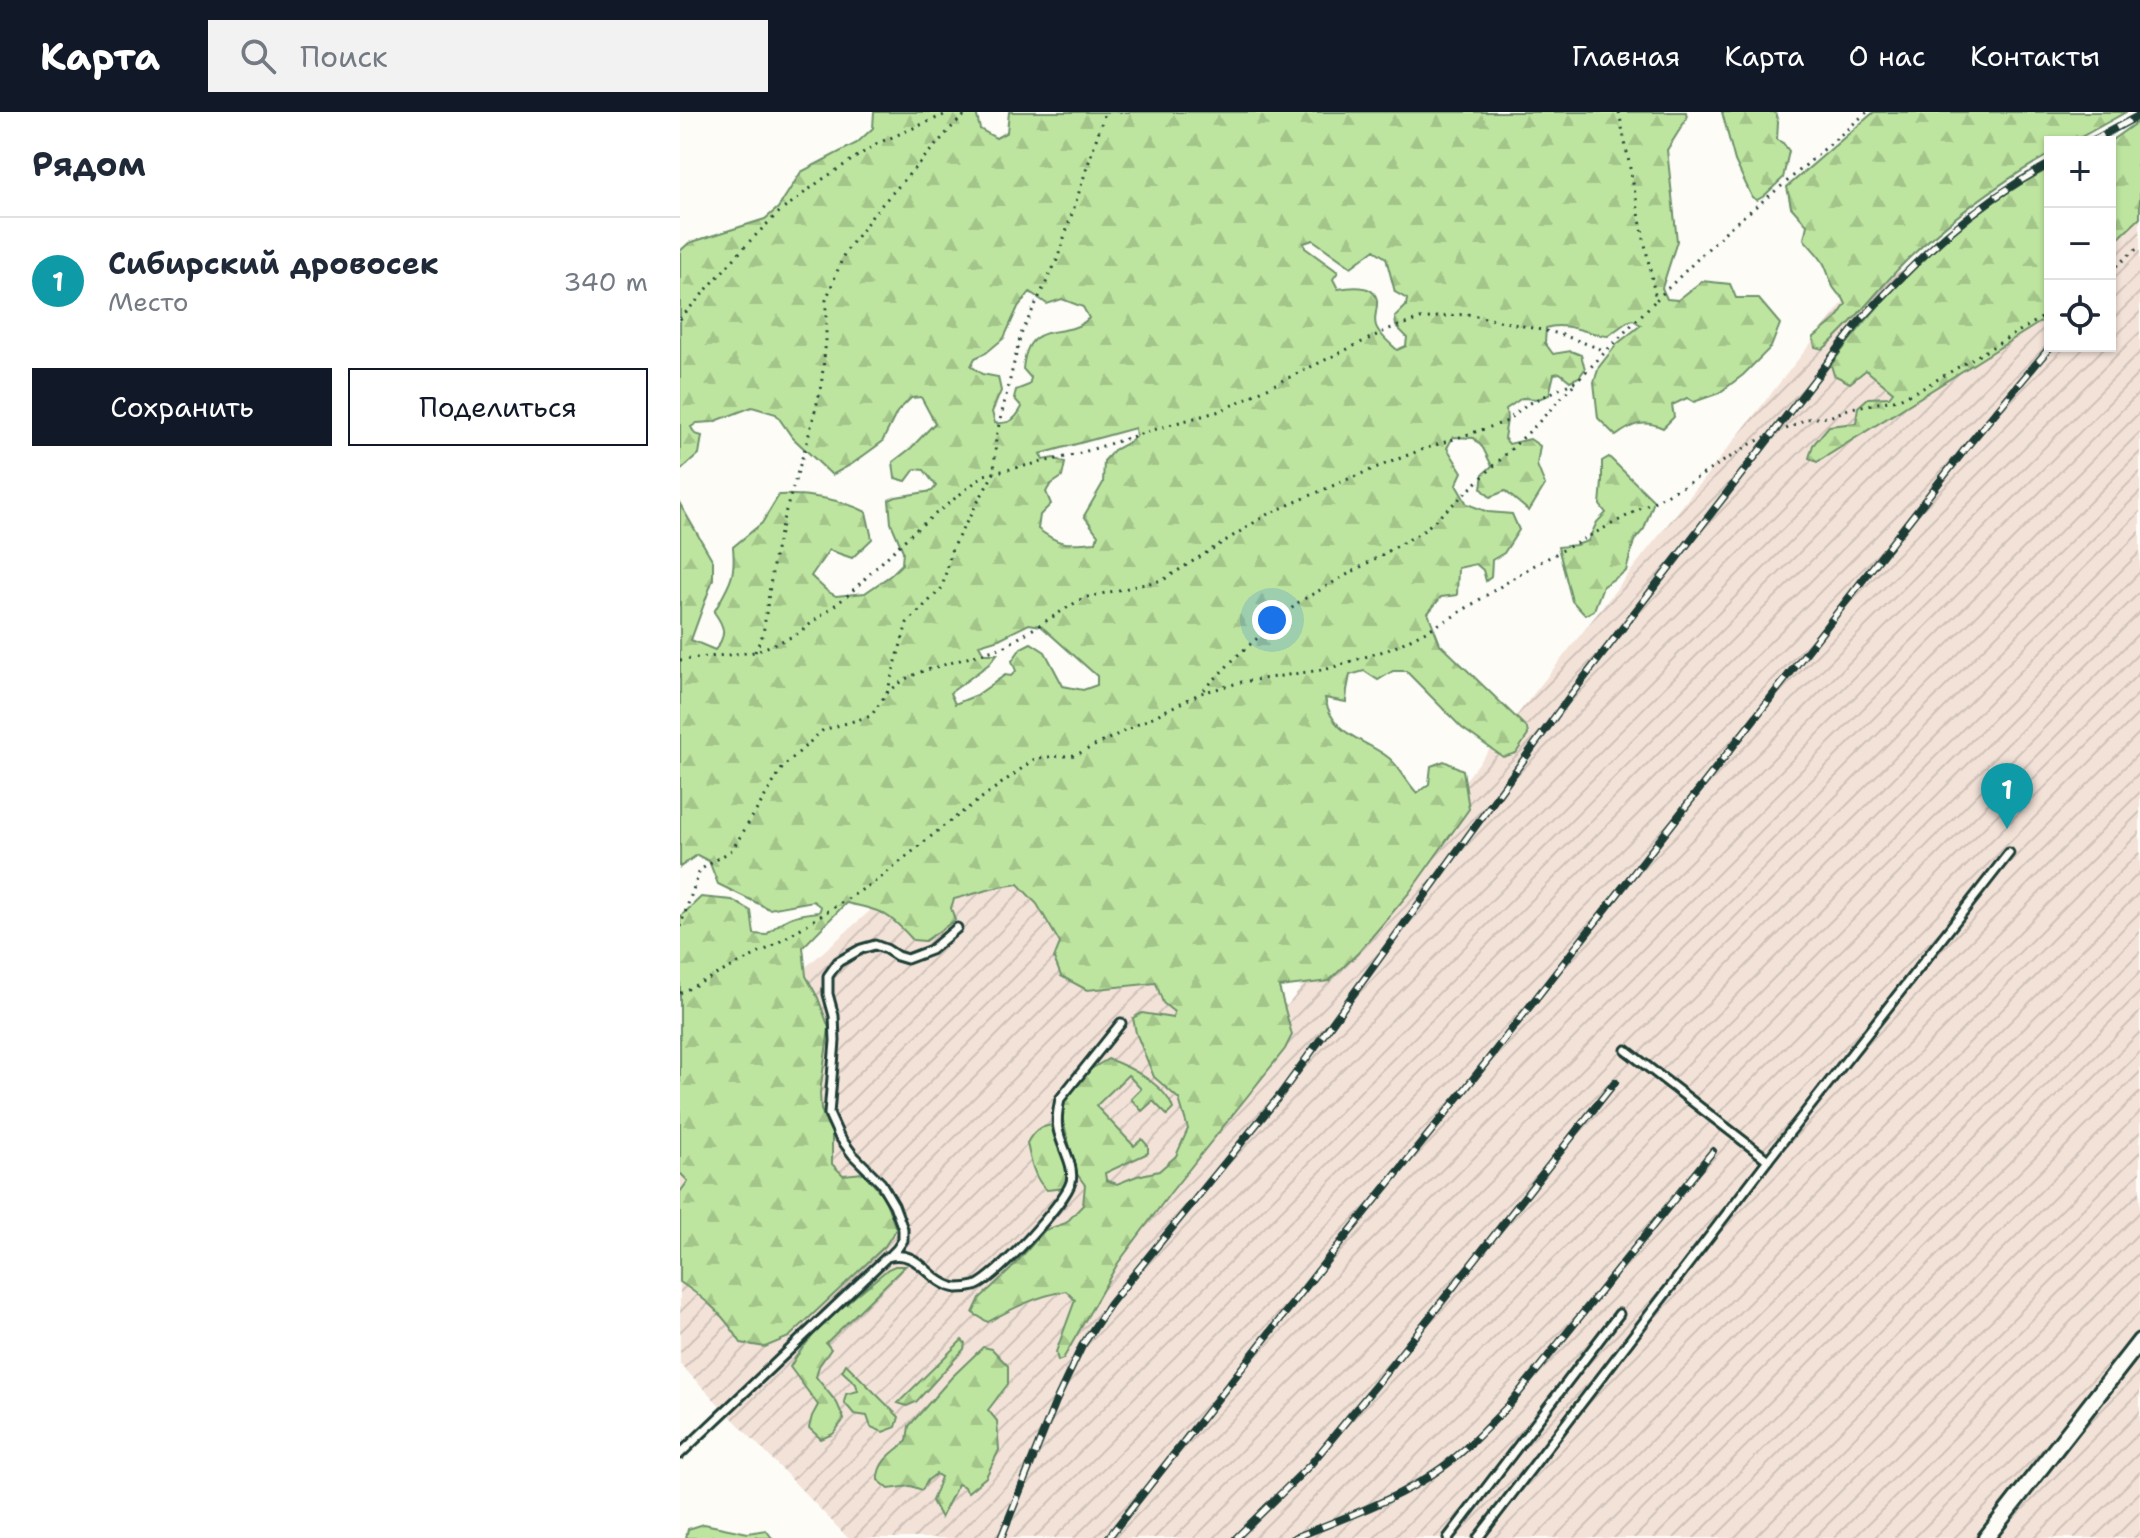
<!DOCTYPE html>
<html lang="ru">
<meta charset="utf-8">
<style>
:root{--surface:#fff;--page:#f2f2f3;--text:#1f2937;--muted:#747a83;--line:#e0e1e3;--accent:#111827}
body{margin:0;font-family:"Shantell Sans",sans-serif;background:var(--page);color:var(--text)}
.controls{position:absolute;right:24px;top:24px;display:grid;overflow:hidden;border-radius:0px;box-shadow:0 2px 6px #0004}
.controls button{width:72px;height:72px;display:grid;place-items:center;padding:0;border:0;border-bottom:2px solid var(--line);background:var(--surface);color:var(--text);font:40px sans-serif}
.you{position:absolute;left:592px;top:508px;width:28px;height:28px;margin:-20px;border:6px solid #fff;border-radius:50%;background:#1a73e8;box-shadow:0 0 0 12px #1a73e833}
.badge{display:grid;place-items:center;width:52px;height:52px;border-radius:50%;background:var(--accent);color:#fff;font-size:26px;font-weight:700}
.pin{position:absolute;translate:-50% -66px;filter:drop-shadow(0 2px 4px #0008)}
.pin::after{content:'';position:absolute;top:42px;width:28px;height:24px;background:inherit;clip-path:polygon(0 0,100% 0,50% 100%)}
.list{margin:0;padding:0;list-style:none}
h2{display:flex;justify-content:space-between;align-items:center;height:104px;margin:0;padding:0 32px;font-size:34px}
h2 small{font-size:26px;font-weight:400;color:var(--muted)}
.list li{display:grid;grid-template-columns:52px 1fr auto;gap:24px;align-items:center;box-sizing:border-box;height:128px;padding:0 32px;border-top:2px solid var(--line)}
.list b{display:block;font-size:30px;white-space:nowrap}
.list p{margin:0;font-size:26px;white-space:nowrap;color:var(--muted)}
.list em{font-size:26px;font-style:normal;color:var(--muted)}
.actions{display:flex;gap:16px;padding:24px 32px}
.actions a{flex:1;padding:18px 0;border:2px solid var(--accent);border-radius:0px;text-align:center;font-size:28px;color:var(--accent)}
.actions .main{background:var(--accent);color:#fff}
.icon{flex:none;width:44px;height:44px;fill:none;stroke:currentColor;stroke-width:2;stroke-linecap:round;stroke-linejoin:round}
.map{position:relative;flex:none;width:1460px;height:1426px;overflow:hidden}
header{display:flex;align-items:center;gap:48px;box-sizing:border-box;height:112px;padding:0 40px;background:var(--accent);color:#fff}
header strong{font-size:38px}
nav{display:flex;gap:44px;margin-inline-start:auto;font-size:28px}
.search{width:560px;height:72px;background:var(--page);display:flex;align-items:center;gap:20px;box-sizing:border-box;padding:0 28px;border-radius:0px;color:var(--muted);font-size:30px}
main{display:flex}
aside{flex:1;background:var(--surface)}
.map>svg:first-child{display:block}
.industrial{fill:url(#industrial-furrows)}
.forest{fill:url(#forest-firs);stroke:#6e916a;stroke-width:2;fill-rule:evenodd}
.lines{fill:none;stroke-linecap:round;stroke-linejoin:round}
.lane-casing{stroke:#1f3d34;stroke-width:13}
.street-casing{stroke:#1f3d34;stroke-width:20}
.path{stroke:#1f3d34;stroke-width:3;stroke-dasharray:2 6;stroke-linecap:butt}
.lane{stroke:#fdfcf7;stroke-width:7}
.street{stroke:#fdfcf7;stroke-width:14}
.rail-casing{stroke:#1f3d34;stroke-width:8}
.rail{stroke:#fdfcf7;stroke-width:5;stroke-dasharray:15;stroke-linecap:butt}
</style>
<header>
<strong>Карта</strong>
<div class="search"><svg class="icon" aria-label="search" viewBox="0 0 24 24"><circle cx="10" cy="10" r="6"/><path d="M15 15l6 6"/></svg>Поиск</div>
<nav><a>Главная</a><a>Карта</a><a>О нас</a><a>Контакты</a></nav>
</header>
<main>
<aside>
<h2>Рядом<small></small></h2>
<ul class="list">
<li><span class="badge" style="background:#0f9aa8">1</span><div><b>Сибирский дровосек</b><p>Место</p></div><em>340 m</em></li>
</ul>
<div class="actions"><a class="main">Сохранить</a><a>Поделиться</a></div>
</aside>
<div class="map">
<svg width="1460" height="1426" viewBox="0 0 1460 1426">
<defs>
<pattern id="industrial-furrows" width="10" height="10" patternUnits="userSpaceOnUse" patternTransform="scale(2)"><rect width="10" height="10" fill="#f3e2d8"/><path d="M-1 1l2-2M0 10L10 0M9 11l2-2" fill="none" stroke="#d0c3ba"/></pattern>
<pattern id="forest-firs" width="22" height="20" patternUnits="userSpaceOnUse" patternTransform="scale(2)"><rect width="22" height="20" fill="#bee5a0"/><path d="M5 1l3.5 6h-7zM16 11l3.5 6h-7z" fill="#a3c58a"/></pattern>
</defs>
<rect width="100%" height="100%" fill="#fdfcf7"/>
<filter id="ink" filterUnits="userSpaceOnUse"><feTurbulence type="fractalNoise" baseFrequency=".0125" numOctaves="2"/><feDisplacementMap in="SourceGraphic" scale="16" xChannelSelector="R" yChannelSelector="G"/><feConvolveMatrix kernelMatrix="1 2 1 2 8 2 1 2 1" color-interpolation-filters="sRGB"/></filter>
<g filter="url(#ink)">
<!-- industrial -->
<path class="industrial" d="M1460,49V1426H168L0,1252V966L358,651L607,894L1169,183L1370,90V234H1430V63Z"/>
<!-- forest -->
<g class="forest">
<path d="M194,0H296L300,17L316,26L327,20L329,0H1006L1007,6L987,38L997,129L982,176L987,187L998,188L1022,169L1050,172L1056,186H1078L1100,212L1091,235L1063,263L1039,281L1014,290L1007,286L992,293L994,305L983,316C964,307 952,312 936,324L918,306L914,270L919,255L937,232L961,213L953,208L947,210L928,224C908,222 885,209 866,216L865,231L873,242L891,239L901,243L905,257L899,265L890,269L880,261L874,262L869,283L858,287L842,286L826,297L827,308L824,326L829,332L850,327L860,334L857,353L865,373L849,399L825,379L810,385L801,376L803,362L812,354L803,336L794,326L773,325L767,336L782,360L776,373L787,392L808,400L832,402L839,418L824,441L812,448L811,465L806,469L803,458L796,452L778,456L777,483L761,485L748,501L760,532L847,616L848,623L836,641L823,645L782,616L726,559H713L698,568L684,559L670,563L667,578L666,590L645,586C653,625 682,625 709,646C720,655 727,671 737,681L749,672L751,654L764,649L783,658L789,697L729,781L679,840L649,869L599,875L612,923L605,937L491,1080L438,1151L383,1247L378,1249L376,1240L395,1188L386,1179C357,1184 333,1196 308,1210L293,1201L300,1186L330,1158L365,1118L386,1111L403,1093L405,1073L397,1062L381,1001L384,985L411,957L428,947C450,955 486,973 493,997L487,1003L473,989L462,999L451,987L461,977L448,963L416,994L454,1034L462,1027L468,1034V1041L425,1061L426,1068L437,1072L457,1064L479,1059L496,1044L508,1017L499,987L474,965L456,921L453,906L462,901L493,906L494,900L483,891L476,871L407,878L381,864L374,846L380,831L357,792L338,772L319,775L274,787L271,796L275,808L245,829L233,828C208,800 203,799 166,791L123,835L126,864L138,886L149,916L140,981L141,998L152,1020V1052L163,1063L184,1061L204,1085L216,1117L205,1134L109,1225L85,1235L61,1231C44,1203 27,1188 0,1170V1080L8,1069L0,1061V805L21,785L52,788L71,799L74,822L86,823C104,806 114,802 139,800L141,795L133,789L89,797L38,772L29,749L17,743L0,755V392L33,449V467L11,528L35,538C47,523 45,515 34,500C49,473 56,466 53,435L82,411L99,383C127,382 161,387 186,400L192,427L172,446L149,438L131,464L147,479L156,484L185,481L211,463L222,452L223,439L211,411L209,388L216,385L252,379L256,374L244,358L235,357L226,369L215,366L213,350L231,336L255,311L241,285L231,286L217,300L202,330L172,352L152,363L112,325L96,302L72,295L33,310L17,311L11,315L15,322L22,324L19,342L0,359V139L9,131L85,107L98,96L121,60L177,31L193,16ZM633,128L671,155L694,138L706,146L715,180L727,187L726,194L715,205L716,214L727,225L726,234L717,238C710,231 699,223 696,214C693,205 698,197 697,189C695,171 669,175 658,177L653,167L658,160L625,136L624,131ZM350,180L367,192L382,187L403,195L409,206C385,231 348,203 343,257L351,266L349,273L336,278L334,286L342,295C335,308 330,312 315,311L312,300L321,279L318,265L302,262L291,254L295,246L306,241L324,226L338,195ZM455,316L456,324L449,330L434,338L424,349L423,371L404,404L418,423L416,430C387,432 382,435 358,417L360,403L371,392L366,380L370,373L382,365L385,351L374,346L363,348L360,342ZM349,512L361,514L417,564V573L403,578L383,574L365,540L351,531L341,536L332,549L336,559L331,564L325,563L297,583L275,592L270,581L309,552L317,542H304L299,533L319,527Z"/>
<path d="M1042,0H1095L1098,10L1097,28L1103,31L1109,39L1103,66L1084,84L1077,88L1072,85L1055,49Z"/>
<path d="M1194,0H1446L1392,30H1370V42C1319,71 1270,107 1227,148C1198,177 1174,211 1143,237L1135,235L1133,226L1156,207L1166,192L1163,186C1150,177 1151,166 1144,152C1140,144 1130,135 1124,127L1127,113L1111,95L1107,75Z"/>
<path d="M1460,8V106L1440,125L1430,132L1429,30Z"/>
<path d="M1370,56V204L1137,350L1129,346L1133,333L1149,314L1176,311L1178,295L1188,286L1209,285L1213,280L1186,258L1170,271L1154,263L1151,253C1210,174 1280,102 1370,56Z"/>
<path d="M929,345L974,389L964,417L954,429L946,459L923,474L914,498L905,503L892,489L878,435L896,433L908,429L917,410L926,401L920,393L922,370V349Z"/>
<path d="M373,1013C379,1035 392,1053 384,1076L367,1078C354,1068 350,1046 347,1031C354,1018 359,1015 373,1013Z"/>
<path d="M215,1154H225L146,1231L151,1237L139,1254L136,1265L157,1291L164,1307L153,1322L141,1327L129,1316L132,1304L138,1293L110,1255C132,1215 174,1186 208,1157Z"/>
<path d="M282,1228L285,1231L284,1237L236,1290L227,1294L218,1291Z"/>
<path d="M303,1235L312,1237L328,1254V1272L308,1298L317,1309L319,1338L306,1365L288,1380L283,1374L278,1372L261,1406L252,1389L261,1365L256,1362L248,1368L242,1378L231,1374L209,1377L198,1368C197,1349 215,1339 227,1329L229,1314L272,1265Z"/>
<path d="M166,1252L219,1305L216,1315L203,1320L191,1315L187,1304L174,1302L164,1290L166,1282L178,1279L176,1272L162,1259Z"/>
<path d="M24,1412L68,1421L86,1418L92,1426H6L8,1417Z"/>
</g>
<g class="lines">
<defs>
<g id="lane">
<path d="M1088,1048L1329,741"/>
<path d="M212,1142L217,1137L223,1128V1117L214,1093L201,1071L173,1043L159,1024L149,1002L155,929L154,904L148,882V864L158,850L181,837L195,833L206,837L217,844L227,847L251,838L277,816"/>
<path d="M0,1342L207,1145C241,1136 248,1172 277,1176C281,1176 291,1175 295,1174C316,1166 385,1091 391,1070C395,1053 381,1034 378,1017C376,1007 378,997 380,987L441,911"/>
<path d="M768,1426L939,1202"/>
<path d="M798,1426L1088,1048L946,938"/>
</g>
<path id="street" d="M1306,1426L1460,1229"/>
</defs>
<!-- lane casing -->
<use href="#lane" class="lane-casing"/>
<!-- street casing -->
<use href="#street" class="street-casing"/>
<!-- path -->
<g class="path">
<path d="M939,0L976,188L1049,116L1104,72L1187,0"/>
<path d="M1430,159L1460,134"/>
<path d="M0,207L70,129L97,102L140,69L196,32L271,0"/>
<path d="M75,540L83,522L94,447L103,408L127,330L141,276L146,228V188L164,142L196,99L272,15L288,0"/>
<path d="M0,548L75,540L116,523L167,484L233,420L304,363L394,343L489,313L540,299L709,217L740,207L787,202L880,222L926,239"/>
<path d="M524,578L558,543L619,490L742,420L793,374L855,314L894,272"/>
<path d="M207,581L227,511L262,476L272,436L314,361L316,325L341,222L377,148L425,0"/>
<path d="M0,815L20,758L52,738L103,655L143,618L191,604L207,581L225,567L243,559L324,535L403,486L483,468L588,402L666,368L738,339L825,310L846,293L898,268L976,188"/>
<path d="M0,881L91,835L199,767L265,713L356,646L396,643L521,581L562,570L647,557L713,536L769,507L851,455L1009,371L1071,332L1093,321L1112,315L1125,307L1149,305L1171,296L1219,287L1243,276L1370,201"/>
</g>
<!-- lane -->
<use href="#lane" class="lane"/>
<!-- street -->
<use href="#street" class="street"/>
<defs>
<g id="rail">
<path d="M1410,30L1460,3"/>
<path d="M321,1426L376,1289L402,1234L430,1192L597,987L890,584L1179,210C1238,146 1292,93 1370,52"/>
<path d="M428,1426L650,1144L786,976L1289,332L1371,234"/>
<path d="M556,1426L630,1353L696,1273L935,970"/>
<path d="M614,1426C663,1406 717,1388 760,1357C786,1339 807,1315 829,1293L1033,1039"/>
</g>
</defs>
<!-- rail casing -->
<use href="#rail" class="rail-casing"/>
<!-- rail -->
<use href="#rail" class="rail"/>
</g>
</g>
</svg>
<div class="controls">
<button>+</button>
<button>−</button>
<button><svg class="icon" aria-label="locate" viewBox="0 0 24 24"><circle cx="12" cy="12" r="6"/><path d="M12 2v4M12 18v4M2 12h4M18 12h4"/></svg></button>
</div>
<div class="you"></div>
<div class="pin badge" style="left:1327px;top:717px;background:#0f9aa8">1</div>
</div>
</main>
